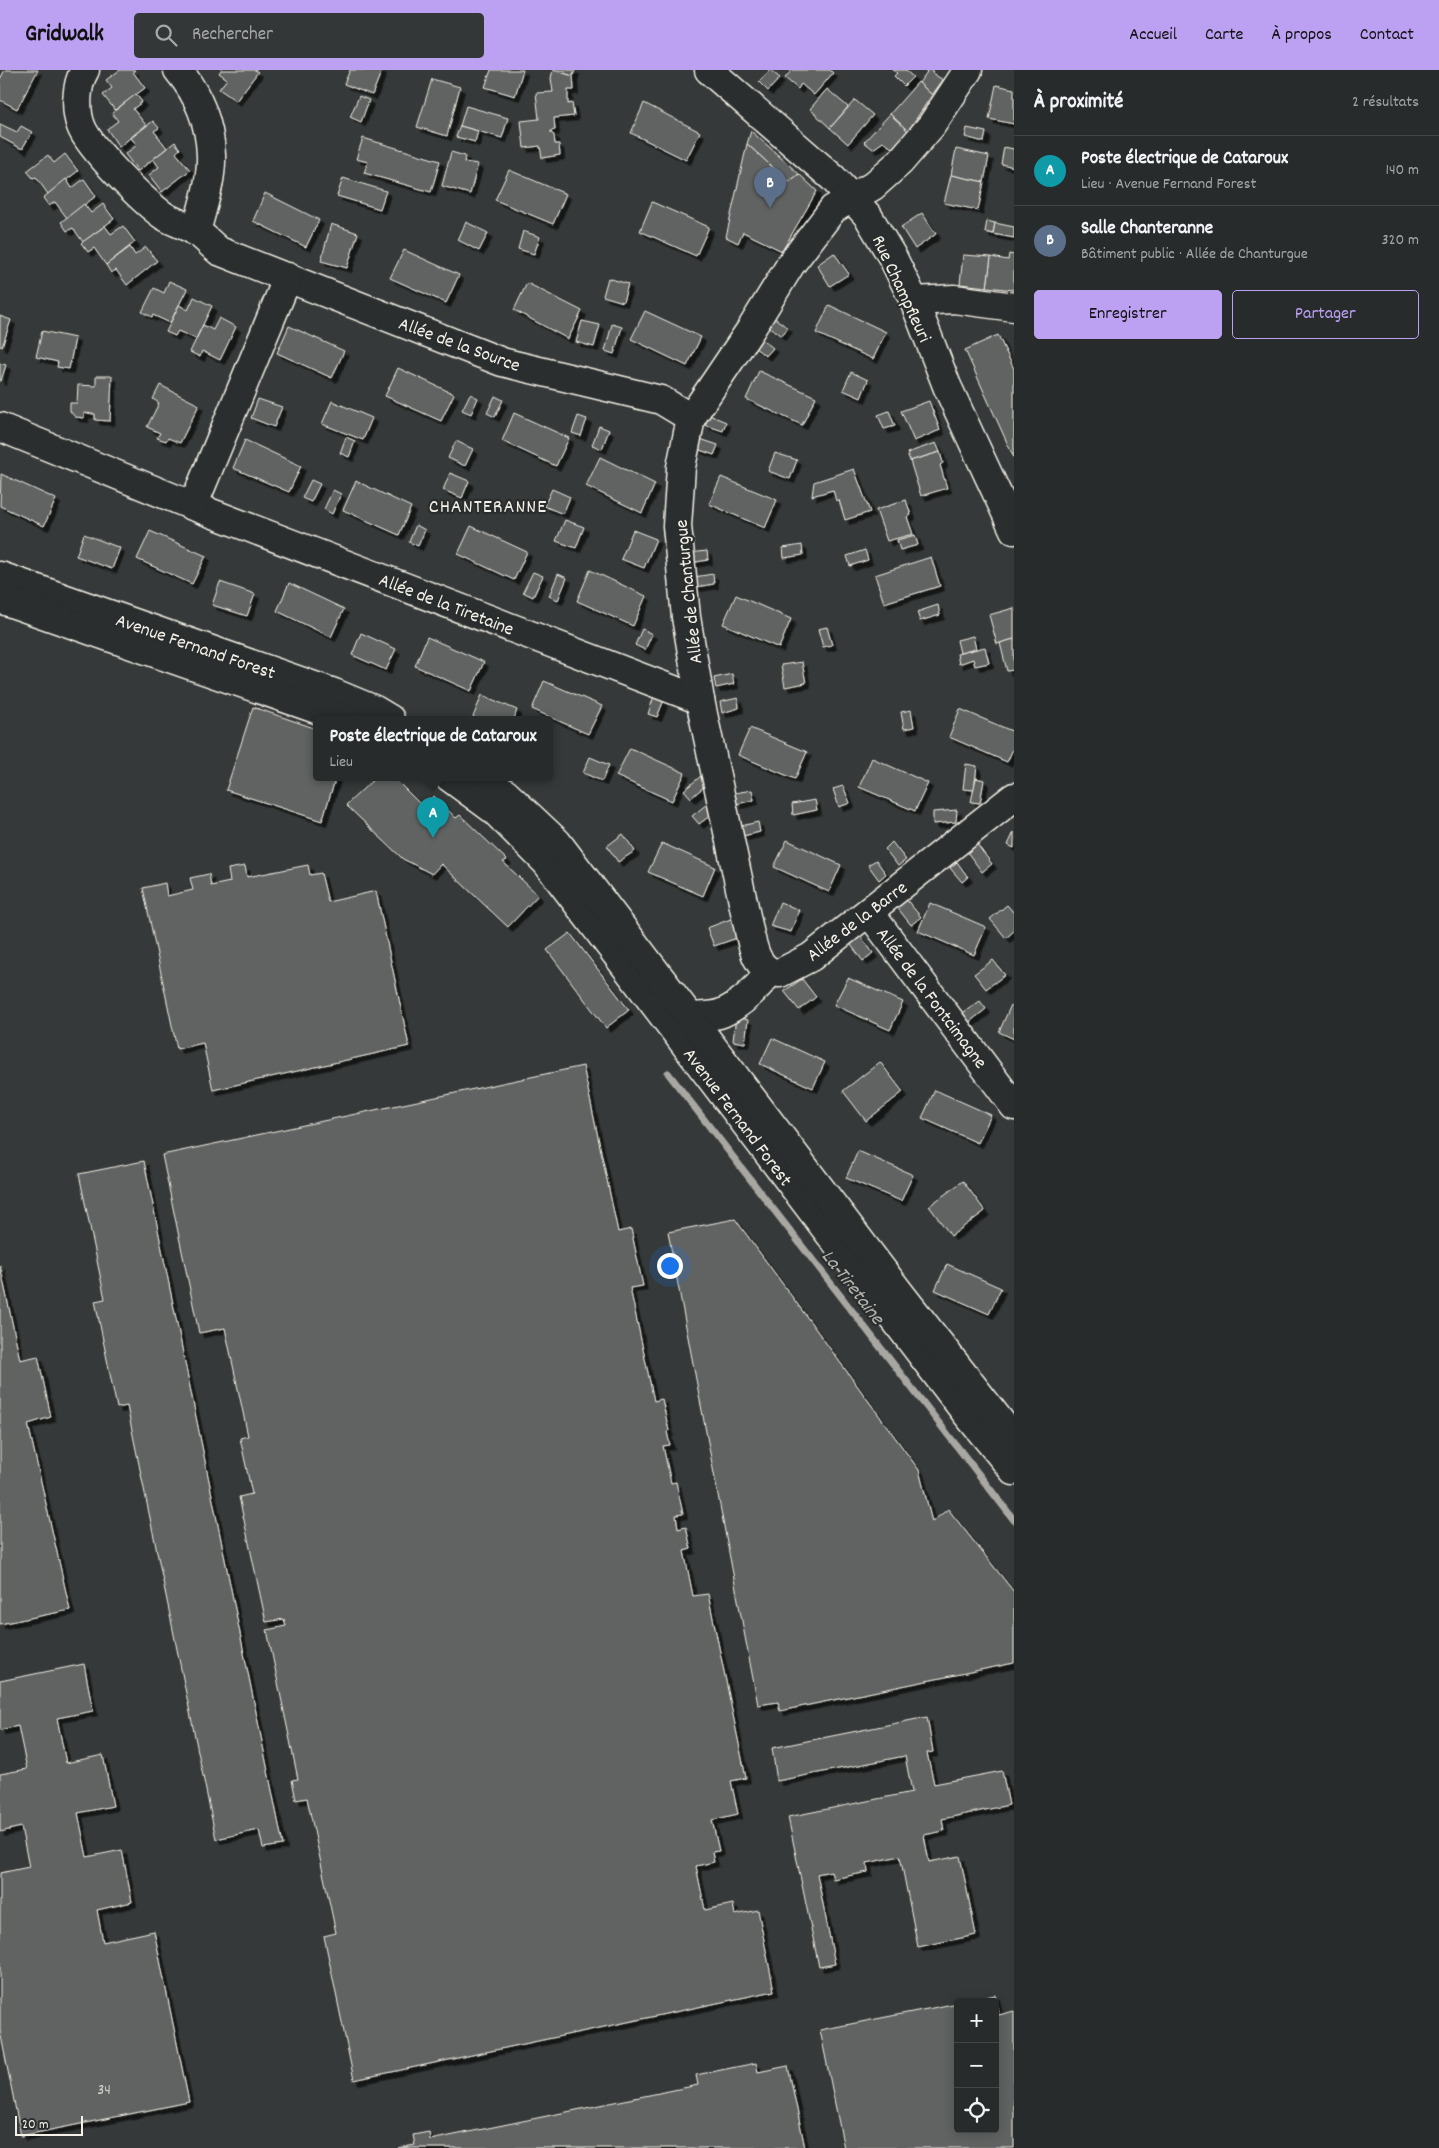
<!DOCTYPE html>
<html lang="fr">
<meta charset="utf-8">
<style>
:root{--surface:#282b2b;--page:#343737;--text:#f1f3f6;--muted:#a5a7a9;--line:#444747;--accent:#bca0f2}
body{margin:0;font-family:Dekko,sans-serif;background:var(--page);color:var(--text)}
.controls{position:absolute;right:15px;bottom:15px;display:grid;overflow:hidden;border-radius:5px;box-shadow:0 2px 12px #0003}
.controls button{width:45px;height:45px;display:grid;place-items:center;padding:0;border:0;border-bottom:1px solid var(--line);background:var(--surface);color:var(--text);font:25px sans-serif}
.scale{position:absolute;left:15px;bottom:12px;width:68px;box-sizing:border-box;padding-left:5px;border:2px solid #f4f1e8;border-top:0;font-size:14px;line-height:18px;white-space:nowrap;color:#f4f1e8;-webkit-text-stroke:4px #2a2d2e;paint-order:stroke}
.you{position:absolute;left:669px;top:1195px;width:18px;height:18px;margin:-12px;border:4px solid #fff;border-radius:50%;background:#1a73e8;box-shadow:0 0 0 8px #1a73e833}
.badge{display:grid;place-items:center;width:32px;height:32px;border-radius:50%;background:var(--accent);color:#fff;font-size:16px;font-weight:700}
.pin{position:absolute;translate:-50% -41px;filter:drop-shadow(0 1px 2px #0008)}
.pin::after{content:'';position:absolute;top:26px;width:18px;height:15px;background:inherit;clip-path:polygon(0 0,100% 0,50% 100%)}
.popup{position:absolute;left:313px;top:646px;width:240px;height:65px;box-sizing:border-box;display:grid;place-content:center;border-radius:5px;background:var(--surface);filter:drop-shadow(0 1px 4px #0005);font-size:16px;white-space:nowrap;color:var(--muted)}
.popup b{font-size:19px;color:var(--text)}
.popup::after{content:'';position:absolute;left:50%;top:100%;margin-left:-10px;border:10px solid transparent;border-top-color:var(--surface)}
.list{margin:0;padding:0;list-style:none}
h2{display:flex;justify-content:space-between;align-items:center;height:65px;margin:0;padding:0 20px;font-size:21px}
h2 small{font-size:16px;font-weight:400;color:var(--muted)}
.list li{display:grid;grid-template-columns:32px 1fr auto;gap:15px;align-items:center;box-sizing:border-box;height:70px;padding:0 20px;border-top:1px solid var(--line)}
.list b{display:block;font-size:19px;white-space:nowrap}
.list p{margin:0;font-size:16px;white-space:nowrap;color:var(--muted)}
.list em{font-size:16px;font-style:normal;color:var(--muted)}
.actions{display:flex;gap:10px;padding:15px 20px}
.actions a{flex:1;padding:11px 0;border:1px solid var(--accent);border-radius:5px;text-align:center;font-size:18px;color:var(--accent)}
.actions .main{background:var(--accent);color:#111}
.icon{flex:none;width:28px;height:28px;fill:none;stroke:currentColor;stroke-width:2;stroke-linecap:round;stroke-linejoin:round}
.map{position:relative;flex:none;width:1014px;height:2078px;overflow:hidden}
header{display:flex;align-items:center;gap:30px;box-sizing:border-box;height:70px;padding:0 25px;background:var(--accent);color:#111}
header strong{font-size:24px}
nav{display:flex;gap:28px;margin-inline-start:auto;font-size:18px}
.search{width:350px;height:45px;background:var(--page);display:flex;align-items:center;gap:12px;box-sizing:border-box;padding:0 18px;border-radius:5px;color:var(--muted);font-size:19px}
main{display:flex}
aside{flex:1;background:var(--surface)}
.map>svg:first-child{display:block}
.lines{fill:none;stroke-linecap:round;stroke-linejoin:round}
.stream{stroke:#a8a7a1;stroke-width:7}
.building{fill:#616362;stroke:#f4f1e8;filter:url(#shadow)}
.minor-casing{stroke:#f4f1e8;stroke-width:31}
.major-casing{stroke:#f4f1e8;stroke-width:31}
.minor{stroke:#2a2d2e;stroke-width:28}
.major{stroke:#2a2d2e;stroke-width:28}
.labels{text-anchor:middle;stroke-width:4.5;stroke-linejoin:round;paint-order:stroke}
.number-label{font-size:16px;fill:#cfcec6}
.street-label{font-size:19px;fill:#f4f1e8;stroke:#2a2d2e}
.neighbourhood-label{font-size:20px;letter-spacing:1px;fill:#f4f1e8;stroke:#2a2d2e}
.water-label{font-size:20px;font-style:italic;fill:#b4b3ad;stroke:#2a2d2e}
</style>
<header>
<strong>Gridwalk</strong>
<div class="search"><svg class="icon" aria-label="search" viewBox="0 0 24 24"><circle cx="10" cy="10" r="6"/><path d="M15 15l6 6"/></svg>Rechercher</div>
<nav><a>Accueil</a><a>Carte</a><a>À propos</a><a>Contact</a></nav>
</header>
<main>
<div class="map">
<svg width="1014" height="2078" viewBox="0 0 1014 2078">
<defs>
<filter id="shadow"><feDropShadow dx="4.5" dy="4.5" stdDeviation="0" flood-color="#0009"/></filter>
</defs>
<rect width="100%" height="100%" fill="#363939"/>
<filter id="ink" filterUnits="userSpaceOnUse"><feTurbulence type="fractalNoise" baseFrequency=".02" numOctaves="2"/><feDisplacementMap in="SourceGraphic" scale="10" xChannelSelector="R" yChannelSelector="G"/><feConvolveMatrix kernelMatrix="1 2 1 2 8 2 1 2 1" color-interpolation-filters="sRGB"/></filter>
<g filter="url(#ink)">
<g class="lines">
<!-- stream -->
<path class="stream" d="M668,1003L1014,1450"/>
</g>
<!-- building -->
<g class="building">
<path d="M5,0H38L17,39L0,30V9Z"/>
<path d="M120,0H135L133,2L145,18L115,40L103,25L112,18L106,10Z"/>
<path d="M221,0H255L258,2L236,31L219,19L227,9L219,3Z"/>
<path d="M350,0H382L372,25L344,14Z"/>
<path d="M491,0H523L515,26L485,17Z"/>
<path d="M553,0H575L573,6Z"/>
<path d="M553,0L573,6L574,20H568V34L572,33L574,46L554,48L555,60L551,61V63L554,65L555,74H559L560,85L542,88L540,76L524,78L521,51L539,49L536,23L553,22L551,8Z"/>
<path d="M770,0L780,8L768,21L759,12Z"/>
<path d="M792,0H830L833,3L814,25L801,14L798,19L785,8Z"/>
<path d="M893,0H905L913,7L904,16L894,6L897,3Z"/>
<path d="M925,0H933L932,3L943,10L932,25L919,13L927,2Z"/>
<path d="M432,9L460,17L447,66L417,57Z"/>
<path d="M918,12L932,25L908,61L890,44Z"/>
<path d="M996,15L1014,19V54L989,49Z"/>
<path d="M827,19L848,37L830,58L810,39Z"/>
<path d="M136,24L142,32L133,39L146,55L119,77L107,59L118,51L112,43Z"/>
<path d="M359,26L369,30L361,52L350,47Z"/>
<path d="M855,30L873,45L848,74L830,58Z"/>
<path d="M644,33L700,62L686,90L631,63Z"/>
<path d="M466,36L508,48L502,68L460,56Z"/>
<path d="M890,44L908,61L892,78L883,72L873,79L864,72Z"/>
<path d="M153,51L159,58L154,61L167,78L138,101L125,84L137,75L131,68Z"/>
<path d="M0,54L17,62L21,56L32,62L22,79L0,67Z"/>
<path d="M460,56L478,61L475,72L456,67Z"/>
<path d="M967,58L986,62L984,72L965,67Z"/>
<path d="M751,61L768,76L799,104L789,112L747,74Z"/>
<path d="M363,68L440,91L431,122L364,103L368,92L356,89Z"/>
<path d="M175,72L180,79L176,83L190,100L162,122L149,105L159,97L153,89Z"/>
<path d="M747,74L789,112L799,104L817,121L782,181L743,162L738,173L726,167Z"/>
<path d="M1004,77L1014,79V97L1001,94Z"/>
<path d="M956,79L989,86L984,112L951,105Z"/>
<path d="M451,82L465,86L464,92L478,94L470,124L442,116Z"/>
<path d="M65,84L78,101L48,124L36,107L33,108L27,101L48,85L54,93Z"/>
<path d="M509,100L566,124L553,154L495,130Z"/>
<path d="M951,105L984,112L978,140L944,133Z"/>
<path d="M343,108L386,121L380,139L337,126Z"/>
<path d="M66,109L72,118L84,109L96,126L67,148L55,132L49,136L43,128Z"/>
<path d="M265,123L319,150L306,177L253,151Z"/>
<path d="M652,132L709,157L696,186L640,161Z"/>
<path d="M84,134L91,143L103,134L114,149L83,172L73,158L67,161L61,152Z"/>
<path d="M922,143L936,164L915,179L901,157Z"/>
<path d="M987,151L995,153L993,164L985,162Z"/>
<path d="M466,152L488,163L479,181L458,170Z"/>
<path d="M995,153L1014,157V168L993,164Z"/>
<path d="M331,154L358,163L347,198L321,191Z"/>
<path d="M105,156L111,164L123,156L135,172L106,195L94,178L88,182L81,173Z"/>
<path d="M523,161L540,167L534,184L518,179Z"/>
<path d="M130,177L135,185L146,177L157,191L127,215L116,200L111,203L106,195Z"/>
<path d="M404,180L459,205L446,233L390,208Z"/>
<path d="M834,183L849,204L830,216L817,195Z"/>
<path d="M1009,184L1014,185V220L987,217L991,187L1008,190Z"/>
<path d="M963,185L991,187L987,217L960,214Z"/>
<path d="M608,208L628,214L623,232L603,226Z"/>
<path d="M169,211L187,219L170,253L153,245L152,247L142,242L154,218L164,223Z"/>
<path d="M527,213L582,241L568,269L514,240Z"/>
<path d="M194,227L212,236L196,269L178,261L175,266L166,262L179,235L188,240Z"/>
<path d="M829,235L886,262L873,289L816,263Z"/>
<path d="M645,241L701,267L687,296L631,269Z"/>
<path d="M0,246L11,250L2,277L0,276Z"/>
<path d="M772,246L788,258L781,266L767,255Z"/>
<path d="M219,248L236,257L220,290L202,281L200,287L190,282L203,255L213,260Z"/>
<path d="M582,251L600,255L594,277L576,272Z"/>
<path d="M612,254L622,257L614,284L605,281Z"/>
<path d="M289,256L344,281L332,308L277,283Z"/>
<path d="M42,261L75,268L69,299L57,297L58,292L36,287Z"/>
<path d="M998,265L1014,299V388L965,280Z"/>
<path d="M758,266L773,278L766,286L751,275Z"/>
<path d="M0,293L6,295L1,311H0Z"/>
<path d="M398,298L454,324L441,351L385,326Z"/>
<path d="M759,301L816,327L802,355L746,329Z"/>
<path d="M851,302L868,310L861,328L843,320Z"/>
<path d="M96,306H112L110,351L95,350V344L84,343V348L75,347L70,341V333H77L78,315L96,316Z"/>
<path d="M160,315L199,335L180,373L168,368L166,371L157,368L160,363L147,357L159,333L153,329Z"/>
<path d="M470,324L478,328L471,344L462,340Z"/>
<path d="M495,326L503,330L495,347L487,343Z"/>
<path d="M258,329L282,337L274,357L251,348Z"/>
<path d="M332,331L372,348L363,370L322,354Z"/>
<path d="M929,331L940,360L914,371L901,341Z"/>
<path d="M889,341L895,356L884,359L878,345Z"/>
<path d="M514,343L569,368L556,396L502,371Z"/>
<path d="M709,345L726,352L723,361L705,355Z"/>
<path d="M578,346L587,349L581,366L572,363Z"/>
<path d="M599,356L609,360L602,379L592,375Z"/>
<path d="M346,367L355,371L349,387L340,383Z"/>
<path d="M700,369L718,375L714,385L697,379Z"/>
<path d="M245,370L301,396L289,422L233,398Z"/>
<path d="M456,371L473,379L465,396L448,388Z"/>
<path d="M936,373L940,382L910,391L907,383Z"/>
<path d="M940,382L943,393L940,395L947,418L921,426L910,391Z"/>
<path d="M775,383L797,390L790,409L768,401Z"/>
<path d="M600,387L655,414L642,443L586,416Z"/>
<path d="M854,399L870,442L845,450L839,430L836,431L833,420L812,426L814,412Z"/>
<path d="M450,403L469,411L462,428L443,420Z"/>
<path d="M1,404L56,429L44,456L0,436Z"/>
<path d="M721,407L777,430L765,458L709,434Z"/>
<path d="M311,410L320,414L311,432L302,428Z"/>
<path d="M356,411L411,437L399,465L343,440Z"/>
<path d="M552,419L570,427L563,444L544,436Z"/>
<path d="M333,420L341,424L332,444L324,439Z"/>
<path d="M906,430L911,445L907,447L913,464L887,471L876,440Z"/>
<path d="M565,450L584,457L576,478L556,471Z"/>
<path d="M416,455L425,460L418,476L409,472Z"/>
<path d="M471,456L527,482L514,510L458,484Z"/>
<path d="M633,460L656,469L644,498L621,489Z"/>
<path d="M150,461L206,486L192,514L137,489Z"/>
<path d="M84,464L120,478L112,499L76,486Z"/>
<path d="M915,465L918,475L900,480L897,470Z"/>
<path d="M802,475L803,485L784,488L783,478Z"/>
<path d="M865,480L868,490L850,496L847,486Z"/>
<path d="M707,481L708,490L690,493L689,483Z"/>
<path d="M931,487L940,516L884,533L875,505Z"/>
<path d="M590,500L646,526L633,556L577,531Z"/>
<path d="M533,502L543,506L533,527L523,522Z"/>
<path d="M558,504L567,508L558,530L549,526Z"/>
<path d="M713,504L714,514L696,517L694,507Z"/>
<path d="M220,512L255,524L247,546L212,535Z"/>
<path d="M289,513L344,539L331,567L277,541Z"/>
<path d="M736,525L791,549L779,578L723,554Z"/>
<path d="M938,535L940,545L920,551L917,542Z"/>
<path d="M1014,538V569L997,574L989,545Z"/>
<path d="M827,557L832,575L823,577L818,559Z"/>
<path d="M642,559L652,564L645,580L635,575Z"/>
<path d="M361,563L396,579L386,600L352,585Z"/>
<path d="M973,566L976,579L960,583L957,570Z"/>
<path d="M427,567L484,592L471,621L415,596Z"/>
<path d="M1014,569V600L1007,601L1000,573Z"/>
<path d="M985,577L989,593L975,596L973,589L959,594L957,584Z"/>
<path d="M802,592L806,613L785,617L781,595Z"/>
<path d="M732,604L734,614L716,618L714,608Z"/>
<path d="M544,611L602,636L588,664L532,639Z"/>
<path d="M482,625L517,640L514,649H477L473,647Z"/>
<path d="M654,626L664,630L657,647L648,644Z"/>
<path d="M738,628L739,638L722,643L720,632Z"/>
<path d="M253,637L317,659V707H336L322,751L226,720Z"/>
<path d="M960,639L1014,662V677L1007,692L949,667Z"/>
<path d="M911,640L914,657L904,659L901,642Z"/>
<path d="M750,658L807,682L795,709L738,685Z"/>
<path d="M630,678L685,703L672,731L616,706Z"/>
<path d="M590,687L609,695L602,711L583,703Z"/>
<path d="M872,688L928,713L915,741L859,717Z"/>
<path d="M966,694L977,696L974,720L963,719Z"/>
<path d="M701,706L707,714L691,728L684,720Z"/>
<path d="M376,707H393L423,737L434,726L456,748L460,745L507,790L503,792L538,825L508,857L441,794L432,804L403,789L346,735Z"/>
<path d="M976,708L984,710L980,733L971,732Z"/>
<path d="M843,716L850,733L839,737L833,719Z"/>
<path d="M752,720L754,730L737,734L735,723Z"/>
<path d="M815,730L817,740L793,745L792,734Z"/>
<path d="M707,734L714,743L699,754L692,746Z"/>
<path d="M957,740L956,752L933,754V742Z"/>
<path d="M758,752L760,762L743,766L741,756Z"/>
<path d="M1014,762V778L1008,775Z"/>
<path d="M623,764L635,781L618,792L607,776Z"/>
<path d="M787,770L841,795L829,822L774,797Z"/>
<path d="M892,772L906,790L898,796L885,779Z"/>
<path d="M662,773L715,797L703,826L648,802Z"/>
<path d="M976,773L992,794L982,802L967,782Z"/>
<path d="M876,790L886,804L879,810L868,795Z"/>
<path d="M957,792L968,807L962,812L950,798Z"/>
<path d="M308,795L310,805L321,803L328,832L376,821L409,976L213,1020L203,973L177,979L143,818L165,813L167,826L193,820L190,808L209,804L211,816L230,812L228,799L245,796L247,807Z"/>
<path d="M905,828L921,847L911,855L896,836Z"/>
<path d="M780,832L799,840L791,862L770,856Z"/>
<path d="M930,833L986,857L974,885L918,861Z"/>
<path d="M1007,835L1014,843V861L1006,868L990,849Z"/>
<path d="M731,849L737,868L714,876L707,858Z"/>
<path d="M570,863L629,940L606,958L547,880Z"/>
<path d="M859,864L873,883L863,891L848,871Z"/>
<path d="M993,890L1005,905L986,919L974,904Z"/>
<path d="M848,908L903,932L890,960L834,935Z"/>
<path d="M802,909L816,927L799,940L784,921Z"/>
<path d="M980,931L986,939L967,954L960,945Z"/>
<path d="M1011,935L1014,936V969L999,962Z"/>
<path d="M736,947L748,950L745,973L733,971Z"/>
<path d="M772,968L825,992L813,1018L760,994Z"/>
<path d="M880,992L903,1022L866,1051L843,1021Z"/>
<path d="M583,996L618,1162L631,1159L643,1216L630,1218L654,1331L662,1329L669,1361L667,1362L670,1375L663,1376L671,1413L676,1412L683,1444L676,1445L678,1459L686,1457L691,1479L684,1481L693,1526L708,1524L746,1708L731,1711L738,1744L712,1750L719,1781L712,1782L714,1792L696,1796L705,1840L733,1834L735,1845L758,1840L774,1921L354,2010L324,1866L336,1863L307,1728L296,1730L292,1710L298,1709L267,1560L286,1556L284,1549L266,1552L239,1427L252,1424L240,1368L248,1366L225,1258L199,1263L162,1085Z"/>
<path d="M935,1020L991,1045L978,1073L922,1048Z"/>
<path d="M858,1081L913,1105L901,1131L846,1108Z"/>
<path d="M144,1091L283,1775L263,1778L259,1760L216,1769L127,1336L117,1338L95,1231L105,1229L79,1104Z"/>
<path d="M963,1111L985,1141L951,1166L929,1136Z"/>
<path d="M735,1149L919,1400L932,1452L948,1439L1014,1522V1593L780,1641L778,1632L758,1635L668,1162Z"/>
<path d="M947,1194L1001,1218L989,1244L935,1220Z"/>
<path d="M0,1195L20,1290L38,1286L51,1347L28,1354L70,1540L0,1554Z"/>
<path d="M84,1594L93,1641L57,1648L66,1693L103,1685L113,1736L78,1743L87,1787L122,1780L132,1832L97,1840L103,1872L154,1861L189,2032L21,2066L0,1961V1803L29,1797L21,1757L0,1762V1704L27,1699L18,1656L0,1660V1611Z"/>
<path d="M927,1647L933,1682L927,1683L934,1714L1002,1701L1009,1735L942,1749L944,1761L924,1765L929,1792L960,1786L976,1865L918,1877L900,1786L867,1793L868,1802L833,1809L831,1801L817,1804L835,1894L819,1897L788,1747L912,1722L905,1686L777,1711L772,1678Z"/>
<path d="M995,1925L999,1945L1014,1941V2078H844L820,1960L958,1933V2059H995V1932H962Z"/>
<path d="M756,1993L758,2002L788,1996L805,2078H398L415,2075L413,2065L429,2062L430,2070L698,2015L696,2005Z"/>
</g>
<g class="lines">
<defs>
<g id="minor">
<path d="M85,0C76,14 75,40 81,56C89,78 144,132 164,146C174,152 185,155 195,161C204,166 211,175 219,181L502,292L661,330L691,348"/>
<path d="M178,0C198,24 210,54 211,85C212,111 202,138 196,162"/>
<path d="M709,0L833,108L868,146L893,188L914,231L947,316L1014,460"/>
<path d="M914,231L954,229L1014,237"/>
<path d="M0,357L193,436L700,630"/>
<path d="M193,436L288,207"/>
<path d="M869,842L1014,1036"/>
<path d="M770,902C756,893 754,880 750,865L700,630L686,547L677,456L681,397L691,348L751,259L791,194L833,139L873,116L900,92L931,56L968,0"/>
<path d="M690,947C700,946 712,947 722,943C741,935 757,918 770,902L780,903L811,887L1014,727"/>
</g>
<g id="major">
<path d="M0,506L334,623L375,640L390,649"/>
<path d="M0,529L345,649"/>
<path d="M449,707L494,740L546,792L966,1343L1014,1401"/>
<path d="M482,707L506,724L557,772L899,1222L1014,1369"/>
</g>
</defs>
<!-- minor casing -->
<use href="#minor" class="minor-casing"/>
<!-- major casing -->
<use href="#major" class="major-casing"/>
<!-- minor -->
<use href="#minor" class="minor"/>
<!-- major -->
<use href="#major" class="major"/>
</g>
</g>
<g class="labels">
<!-- number labels -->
<g class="number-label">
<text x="104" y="2024">34</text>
</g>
<!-- street labels -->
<g class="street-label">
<text transform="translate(903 218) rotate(65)" y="7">Rue Champfleuri</text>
<text transform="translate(460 273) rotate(20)" y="7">Allée de la Source</text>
<text transform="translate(687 522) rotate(-96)" y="7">Allée de Chanturgue</text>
<text transform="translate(447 533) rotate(21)" y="7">Allée de la Tiretaine</text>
<text transform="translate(196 575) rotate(19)" y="7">Avenue Fernand Forest</text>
<text transform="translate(856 850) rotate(-37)" y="7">Allée de la Barre</text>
<text transform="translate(933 927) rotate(53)" y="7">Allée de la Fontcimagne</text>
<text transform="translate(739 1046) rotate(53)" y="7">Avenue Fernand Forest</text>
</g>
<!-- neighbourhood labels -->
<g class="neighbourhood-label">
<text x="488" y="442">CHANTERANNE</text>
</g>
<!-- water labels -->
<g class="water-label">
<text transform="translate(854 1216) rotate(52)" y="7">La Tiretaine</text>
</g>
</g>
</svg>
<div class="controls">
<button>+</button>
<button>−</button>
<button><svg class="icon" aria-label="locate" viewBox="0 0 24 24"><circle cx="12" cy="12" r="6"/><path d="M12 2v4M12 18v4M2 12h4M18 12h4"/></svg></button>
</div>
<div class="scale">20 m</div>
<div class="you"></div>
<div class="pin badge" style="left:433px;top:768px;background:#0f9aa8">A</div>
<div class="popup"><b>Poste électrique de Cataroux</b>Lieu</div>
<div class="pin badge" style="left:770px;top:138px;background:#5c6f8a">B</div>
</div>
<aside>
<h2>À proximité<small>2 résultats</small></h2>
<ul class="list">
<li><span class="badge" style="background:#0f9aa8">A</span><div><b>Poste électrique de Cataroux</b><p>Lieu · Avenue Fernand Forest</p></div><em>140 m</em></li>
<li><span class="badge" style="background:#5c6f8a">B</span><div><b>Salle Chanteranne</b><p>Bâtiment public · Allée de Chanturgue</p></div><em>320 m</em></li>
</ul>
<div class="actions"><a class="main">Enregistrer</a><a>Partager</a></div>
</aside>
</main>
